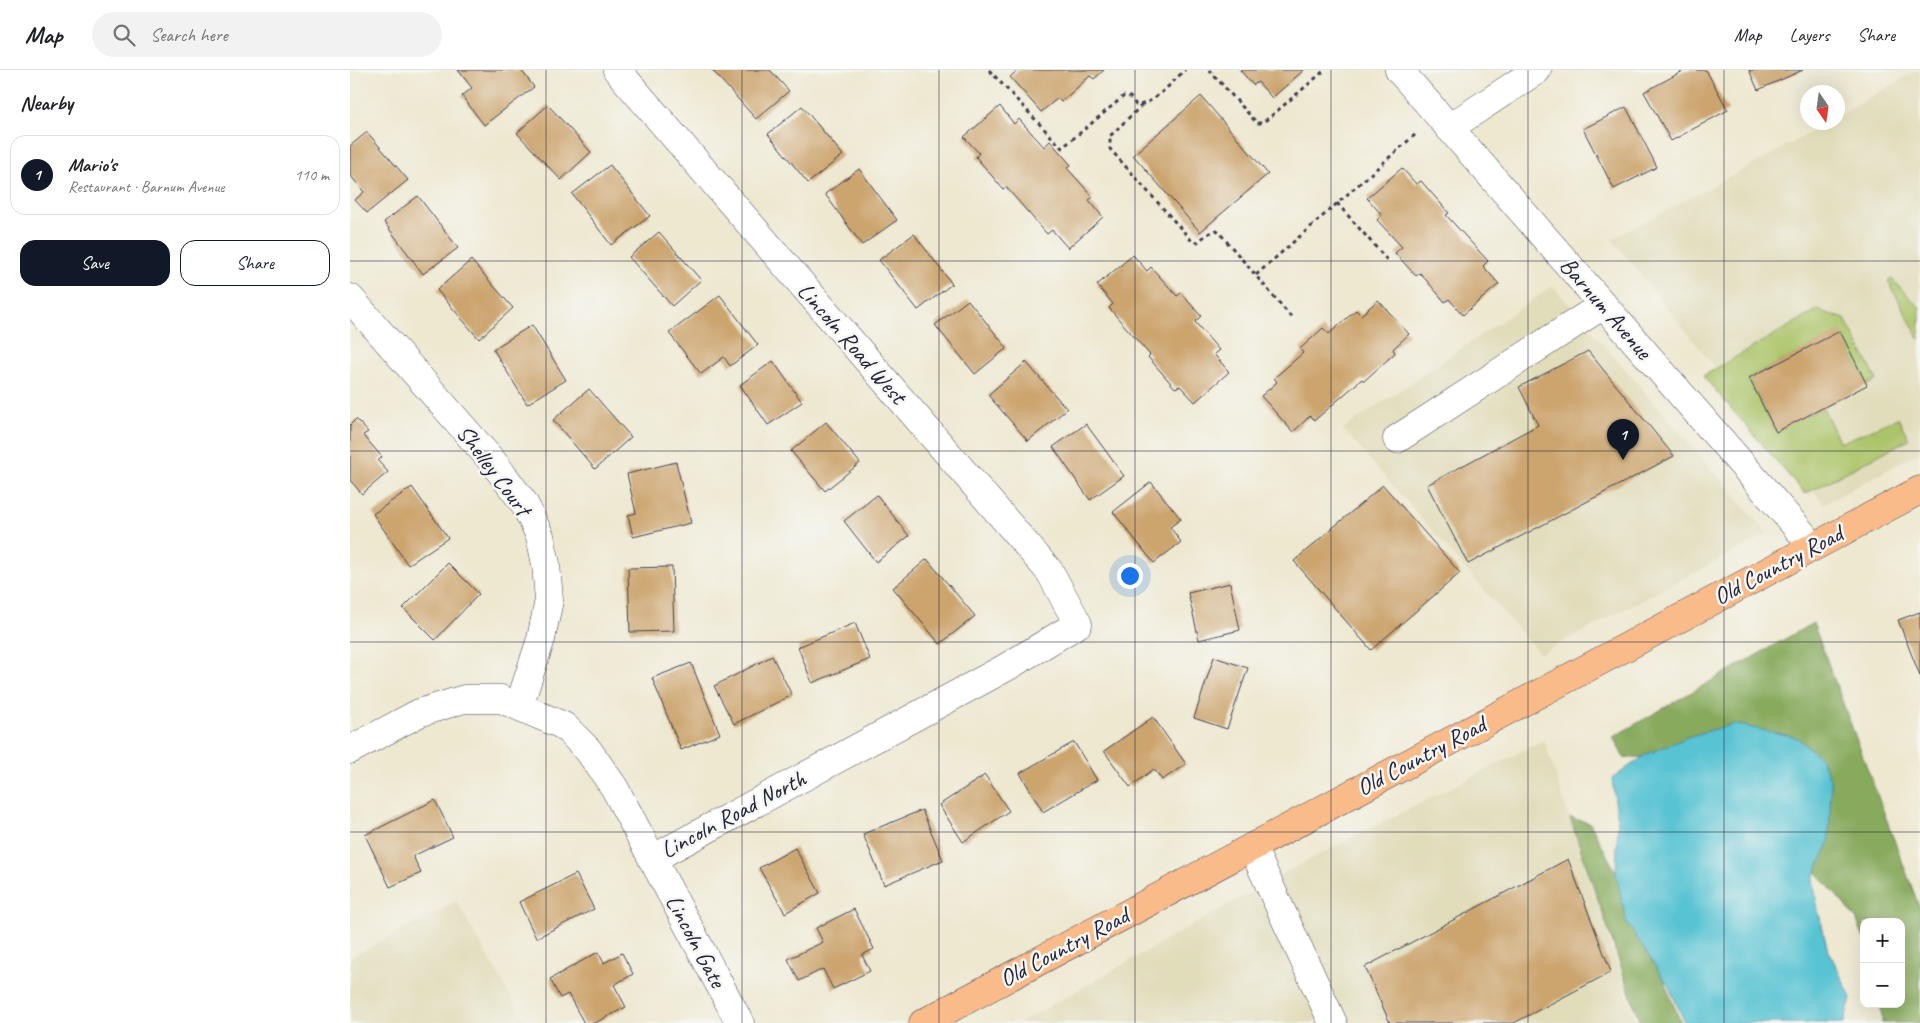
<!DOCTYPE html>
<meta charset="utf-8">
<style>
:root{--surface:#fff;--page:#f2f2f2;--text:#202124;--muted:#757577;--line:#e0e0e0;--accent:#111827}
body{margin:0;font-family:Caveat,sans-serif;background:var(--page);color:var(--text)}
.controls{position:absolute;right:15px;bottom:15px;display:grid;overflow:hidden;border-radius:10px;box-shadow:0 5px 20px #0002}
.controls button{width:45px;height:45px;display:grid;place-items:center;padding:0;border:0;border-bottom:1px solid var(--line);background:var(--surface);color:var(--text);font:25px sans-serif}
.compass{position:absolute;left:1450px;top:15px;width:45px;height:45px;border-radius:50%;background:var(--surface);box-shadow:0 5px 20px #0002;rotate:167deg}
.you{position:absolute;left:779px;top:505px;width:18px;height:18px;margin:-12px;border:4px solid #fff;border-radius:50%;background:#1a73e8;box-shadow:0 0 0 8px #1a73e833}
.badge{display:grid;place-items:center;width:32px;height:32px;border-radius:50%;background:var(--accent);color:#fff;font-size:16px;font-weight:700}
.pin{position:absolute;translate:-50% -41px;filter:drop-shadow(0 1px 2px #0008)}
.pin::after{content:'';position:absolute;top:26px;width:18px;height:15px;background:inherit;clip-path:polygon(0 0,100% 0,50% 100%)}
.list{margin:0;padding:0;list-style:none}
h2{display:flex;justify-content:space-between;align-items:center;height:65px;margin:0;padding:0 20px;font-size:21px}
h2 small{font-size:16px;font-weight:400;color:var(--muted)}
.list li{display:grid;grid-template-columns:32px 1fr auto;gap:15px;align-items:center;box-sizing:border-box;height:80px;margin:0 10px 10px;padding:0 10px;border:1px solid var(--line);border-radius:15px}
.list b{display:block;font-size:19px;white-space:nowrap}
.list p{margin:0;font-size:16px;white-space:nowrap;color:var(--muted)}
.list em{font-size:16px;font-style:normal;color:var(--muted)}
.actions{display:flex;gap:10px;padding:15px 20px}
.actions a{flex:1;padding:11px 0;border:1px solid var(--accent);border-radius:15px;text-align:center;font-size:18px;color:var(--accent)}
.actions .main{background:var(--accent);color:#fff}
.icon{flex:none;width:28px;height:28px;fill:none;stroke:currentColor;stroke-width:2;stroke-linecap:round;stroke-linejoin:round}
.map{position:relative;flex:none;width:1570px;height:953px;overflow:hidden}
header{display:flex;align-items:center;gap:30px;box-sizing:border-box;height:70px;padding:0 25px;background:var(--surface);border-bottom:1px solid var(--line)}
header strong{font-size:24px}
nav{display:flex;gap:28px;margin-inline-start:auto;font-size:18px}
.search{width:350px;height:45px;background:var(--page);display:flex;align-items:center;gap:12px;box-sizing:border-box;padding:0 18px;border-radius:28px;color:var(--muted);font-size:19px}
main{display:flex}
aside{flex:1;background:var(--surface)}
.map>svg:first-child{display:block}
.built{fill:#e1dcba}
.green{fill:#abc469;stroke:#667352}
.forest{fill:#88aa5d;stroke:#55664c}
.water{fill:#58c3d3;stroke:#3d7287}
.building{fill:#cca46e}
.lines{fill:none;stroke-linecap:round;stroke-linejoin:round}
.minor-casing{stroke:#414051;stroke-width:29}
.major-casing{stroke:#414051;stroke-width:29}
.path{stroke:#414051;stroke-width:3;stroke-dasharray:4 4;stroke-linecap:butt}
.minor{stroke:#fff;stroke-width:28}
.major{stroke:#fabb8b;stroke-width:28}
.grid{fill:none;stroke:#22223b;stroke-width:1;stroke-opacity:0.55}
.labels{text-anchor:middle;stroke-width:5;stroke-linejoin:round;paint-order:stroke}
.street-label{font-size:24px;fill:#22223b;stroke:#f6f6f2}
</style>
<header>
<strong>Map</strong>
<div class="search"><svg class="icon" aria-label="search" viewBox="0 0 24 24"><circle cx="10" cy="10" r="6"/><path d="M15 15l6 6"/></svg>Search here</div>
<nav><a>Map</a><a>Layers</a><a>Share</a></nav>
</header>
<main>
<aside>
<h2>Nearby<small></small></h2>
<ul class="list">
<li><span class="badge">1</span><div><b>Mario's</b><p>Restaurant · Barnum Avenue</p></div><em>110 m</em></li>
</ul>
<div class="actions"><a class="main">Save</a><a>Share</a></div>
</aside>
<div class="map">
<svg width="1570" height="953" viewBox="0 0 1570 953">
<rect width="100%" height="100%" fill="#f6f6f2"/>
<filter id="ink" filterUnits="userSpaceOnUse"><feTurbulence type="fractalNoise" baseFrequency=".02" numOctaves="2"/><feDisplacementMap in="SourceGraphic" scale="10" xChannelSelector="R" yChannelSelector="G"/><feConvolveMatrix kernelMatrix="1 2 1 2 8 2 1 2 1" color-interpolation-filters="sRGB"/></filter>
<filter id="wash" filterUnits="userSpaceOnUse"><feTurbulence type="fractalNoise" baseFrequency=".0096" numOctaves="4" result="noise"/><feDisplacementMap in="SourceGraphic" scale="20" xChannelSelector="R" yChannelSelector="G"/><feGaussianBlur stdDeviation="1.12" result="paint"/><feColorMatrix in="noise" values="0 0 0 0 0 0 0 0 0 0 0 0 0 0 0 0 0 1.4 0 .05"/><feComposite in="paint" operator="in"/></filter>
<g filter="url(#wash)">
<rect width="100%" height="100%" fill="#eee8d0"/>
<!-- built -->
<g class="built">
<path d="M1567,0H1570V382L1474,434L1262,169L1424,83L1477,53L1488,52V46Z"/>
<path d="M1203,216L1418,464L1190,584L993,359Z"/>
<path d="M1194,670L1286,953H670L943,798Z"/>
<path d="M106,831L176,953H0V888Z"/>
</g>
<!-- green -->
<g class="green">
<path d="M1542,209L1570,238V270L1538,211Z"/>
<path d="M1467,240L1495,249L1527,310L1517,315L1490,262L1399,308L1425,361L1473,338L1490,373L1548,348L1559,369L1455,424L1353,306Z"/>
</g>
<!-- forest -->
<g class="forest">
<path d="M1463,553L1570,839V953H1532L1531,934H1551V852H1514V869L1506,848L1447,780L1334,684L1274,688L1263,667Z"/>
<path d="M1220,748L1240,753L1282,833L1331,953H1290Z"/>
</g>
<!-- water -->
<path class="water" d="M1384,654L1446,667L1470,687L1481,711L1479,773L1463,809L1468,840L1477,877L1501,928L1494,953H1335L1319,917L1277,853L1266,804L1268,752L1262,709L1295,685L1340,666Z"/>
<g id="blocks">
<!-- building -->
<g class="building">
<path d="M108,0H171L184,17L134,55L112,26L122,18Z"/>
<path d="M362,0H420L439,21L406,49Z"/>
<path d="M668,0H754L744,9L740,6L711,32L708,28L691,42L660,7Z"/>
<path d="M890,0H954L922,28L908,12L903,15Z"/>
<path d="M1335,0H1356L1378,40L1321,71L1294,22Z"/>
<path d="M1399,0H1453L1408,20Z"/>
<path d="M851,26L918,104L850,162L783,85Z"/>
<path d="M198,35L241,82L211,110L167,63Z"/>
<path d="M452,36L493,85L458,113L418,64Z"/>
<path d="M650,36L664,54L669,49L694,77L700,71L721,95L717,98L743,127L739,130L753,147L718,178L702,160L697,164L656,117L653,119L626,87L629,83L614,67Z"/>
<path d="M1276,37L1307,97L1264,119L1233,59Z"/>
<path d="M17,62L58,110L17,143L5,130L14,122L0,105V76Z"/>
<path d="M260,95L300,146L261,175L222,124Z"/>
<path d="M1052,98L1066,114L1071,111L1099,143L1096,145L1138,191L1133,196L1149,214L1113,245L1099,229L1095,232L1070,203L1066,206L1045,183L1052,177L1027,150L1032,145L1017,128Z"/>
<path d="M509,99L547,150L512,175L475,124Z"/>
<path d="M68,126L108,178L73,204L34,152Z"/>
<path d="M309,162L351,210L322,236L279,187Z"/>
<path d="M564,164L602,214L568,240L529,190Z"/>
<path d="M783,185L797,201L801,197L827,226L831,223L851,246L845,252L869,280L864,284L879,302L845,332L830,316L825,318L798,287L800,285L759,238L763,234L747,215Z"/>
<path d="M121,190L163,238L129,269L87,220Z"/>
<path d="M370,225L408,275L380,296L374,287L351,304L319,263Z"/>
<path d="M618,230L657,278L625,304L585,255Z"/>
<path d="M1028,230L1059,264L1043,279L1045,283L1014,311L1012,309L965,350L960,346L943,362L911,326L927,312L924,308L953,283L950,279L973,258L979,264L1006,240L1011,245Z"/>
<path d="M182,255L216,310L177,334L143,279Z"/>
<path d="M1490,261L1517,315L1426,362L1399,308Z"/>
<path d="M1238,281L1324,386L1118,494L1077,415L1188,355L1169,317Z"/>
<path d="M423,291L452,332L418,355L390,315Z"/>
<path d="M676,292L717,339L678,371L638,325Z"/>
<path d="M239,319L281,367L245,399L203,350Z"/>
<path d="M6,349L18,362L13,365L32,387L28,391L38,402L12,424L0,410V355Z"/>
<path d="M476,352L510,393L475,421L441,381Z"/>
<path d="M736,354L774,406L740,430L703,377Z"/>
<path d="M326,392L341,453L283,467L278,445L286,443L277,404Z"/>
<path d="M801,412L831,449L820,457L831,472L804,493L763,442Z"/>
<path d="M1033,415L1110,503L1021,580L944,491Z"/>
<path d="M62,417L98,468L58,495L23,444Z"/>
<path d="M527,425L559,466L526,492L494,451Z"/>
<path d="M577,489L625,546L590,574L543,518Z"/>
<path d="M98,493L129,524L85,570L53,538Z"/>
<path d="M322,497L324,561L280,562L278,498Z"/>
<path d="M880,513L890,560L849,570L838,523Z"/>
<path d="M1570,542V606L1548,550Z"/>
<path d="M505,553L520,589L462,613L448,577Z"/>
<path d="M422,586L442,625L384,654L364,616Z"/>
<path d="M864,587L898,598L877,659L844,648Z"/>
<path d="M341,593L370,664L331,680L302,608Z"/>
<path d="M803,647L836,694L812,710L804,699L780,717L754,681Z"/>
<path d="M724,672L747,710L693,742L670,703Z"/>
<path d="M635,705L659,741L613,772L589,735Z"/>
<path d="M85,730L103,767L63,786L71,803L40,817L15,765Z"/>
<path d="M572,740L593,790L534,815L513,764Z"/>
<path d="M445,778L470,823L435,843L409,798Z"/>
<path d="M1218,789L1261,902L1164,953H1040L1015,897Z"/>
<path d="M226,804L244,839L186,868L169,832Z"/>
<path d="M504,839L524,879L512,885L520,901L483,919L473,899L449,911L438,889L473,872L466,858Z"/>
<path d="M248,882L254,893L272,883L283,904L264,915L276,937L245,953H234L218,924L210,928L200,909Z"/>
</g>
</g>
</g>
<g filter="url(#ink)">
<use href="#blocks" fill-opacity="0" stroke="#414051" stroke-width="1"/>
<g class="lines">
<defs>
<g id="minor">
<path d="M267,0L700,502L728,554L655,598L302,789"/>
<path d="M1049,0L1463,476"/>
<path d="M1099,58L1187,0"/>
<path d="M0,228L143,392L174,433L190,466L196,494L199,530L191,569L169,636"/>
<path d="M1047,369L1253,235"/>
<path d="M0,680L69,643L114,629H151L214,656L238,680L264,717L390,953"/>
<path d="M902,777L983,953"/>
</g>
<path id="major" d="M573,953L1570,420"/>
</defs>
<!-- minor casing -->
<use href="#minor" class="minor-casing"/>
<!-- major casing -->
<use href="#major" class="major-casing"/>
<!-- path -->
<g class="path">
<path d="M639,0L712,78L774,26L780,27L786,35C802,36 823,11 835,0"/>
<path d="M859,0L907,53H912L920,47L975,0"/>
<path d="M792,35L760,66V79L842,171L848,172L857,164L867,160L942,248"/>
<path d="M987,133L1037,190"/>
<path d="M906,205L1067,63"/>
</g>
<!-- minor -->
<use href="#minor" class="minor"/>
<!-- major -->
<use href="#major" class="major"/>
</g>
</g>
<!-- grid -->
<path class="grid" d="M196,0V953M392,0V953M589,0V953M785,0V953M981,0V953M1178,0V953M1374,0V953M0,191H1570M0,381H1570M0,572H1570M0,762H1570"/>
<g class="labels">
<!-- street labels -->
<g class="street-label">
<text transform="translate(1256 238) rotate(49)" y="8">Barnum Avenue</text>
<text transform="translate(502 273) rotate(49)" y="8">Lincoln Road West</text>
<text transform="translate(144 400) rotate(53)" y="8">Shelley Court</text>
<text transform="translate(1428 495) rotate(-28)" y="8">Old Country Road</text>
<text transform="translate(1071 686) rotate(-28)" y="8">Old Country Road</text>
<text transform="translate(383 744) rotate(-28)" y="8">Lincoln Road North</text>
<text transform="translate(346 871) rotate(62)" y="8">Lincoln Gate</text>
<text transform="translate(714 877) rotate(-28)" y="8">Old Country Road</text>
</g>
</g>
</svg>
<div class="controls">
<button>+</button>
<button>−</button>
</div>
<svg class="compass" viewBox="-18 -18 36 36"><path d="M0-13l5 13h-10z" fill="#e53935"/><path d="M0 13l5-13h-10z" fill="#757577"/></svg>
<div class="you"></div>
<div class="pin badge" style="left:1273px;top:390px">1</div>
</div>
</main>
